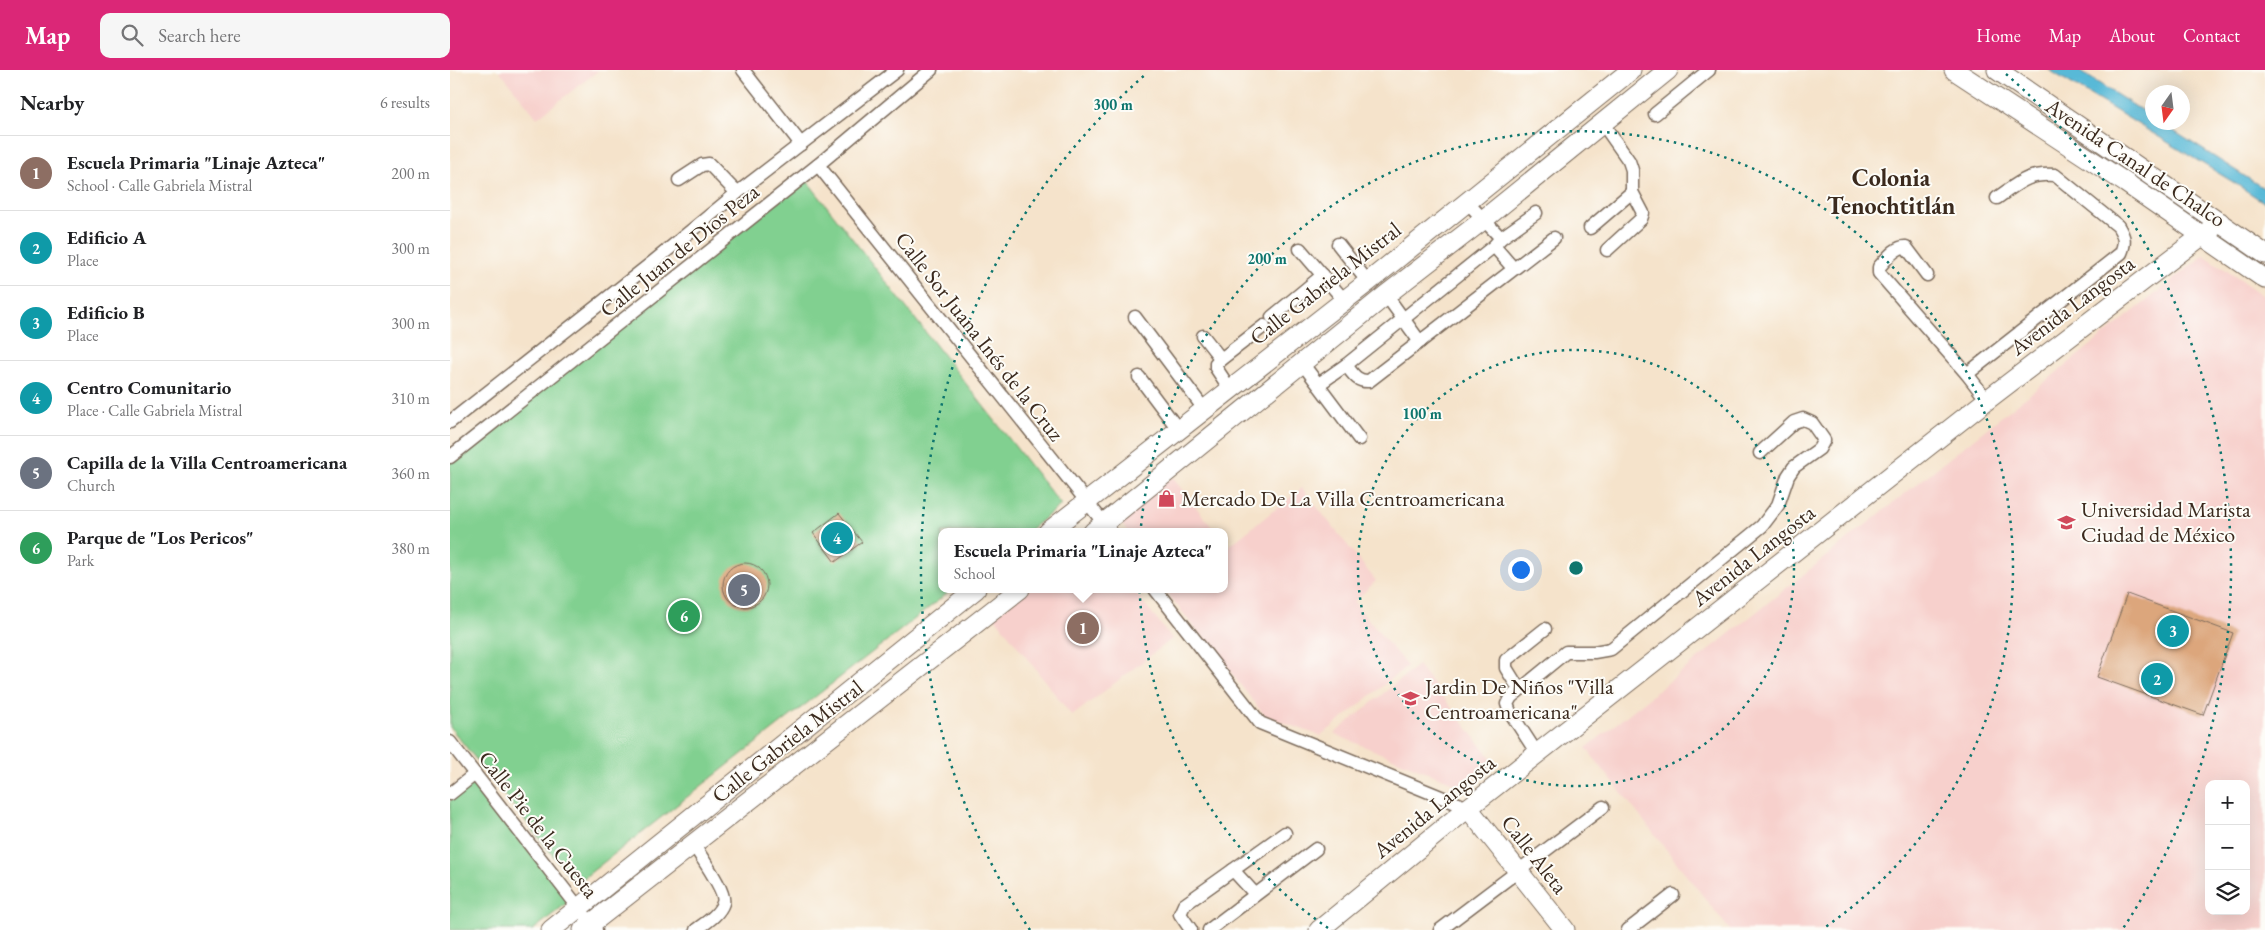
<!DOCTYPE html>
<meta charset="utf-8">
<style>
:root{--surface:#fff;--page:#f6f6f6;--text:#202124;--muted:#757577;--line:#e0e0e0;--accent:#db2777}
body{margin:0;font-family:"EB Garamond",serif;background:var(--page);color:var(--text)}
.controls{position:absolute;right:15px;bottom:15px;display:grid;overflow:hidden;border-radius:10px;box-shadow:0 5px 20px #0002}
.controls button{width:45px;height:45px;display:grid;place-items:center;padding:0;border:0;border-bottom:1px solid var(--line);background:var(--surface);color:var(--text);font:25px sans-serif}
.compass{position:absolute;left:1695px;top:15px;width:45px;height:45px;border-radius:50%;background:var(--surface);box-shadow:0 5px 20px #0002;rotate:194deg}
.you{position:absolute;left:1070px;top:499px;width:18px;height:18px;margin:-12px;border:4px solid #fff;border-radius:50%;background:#1a73e8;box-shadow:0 0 0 8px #1a73e833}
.badge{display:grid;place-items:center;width:32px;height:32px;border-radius:50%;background:var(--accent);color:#fff;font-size:16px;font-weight:700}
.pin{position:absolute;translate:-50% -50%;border:2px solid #fff;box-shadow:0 1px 5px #0006}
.popup{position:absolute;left:488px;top:458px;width:290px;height:65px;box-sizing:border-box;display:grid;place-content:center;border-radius:10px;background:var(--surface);filter:drop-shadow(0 1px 4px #0005);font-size:16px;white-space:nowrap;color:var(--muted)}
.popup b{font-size:19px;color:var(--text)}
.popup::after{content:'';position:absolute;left:50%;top:100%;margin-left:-10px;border:10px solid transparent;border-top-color:var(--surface)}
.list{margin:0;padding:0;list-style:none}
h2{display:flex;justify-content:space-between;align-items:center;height:65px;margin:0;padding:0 20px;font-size:21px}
h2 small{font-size:16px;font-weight:400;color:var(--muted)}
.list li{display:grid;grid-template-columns:32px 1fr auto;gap:15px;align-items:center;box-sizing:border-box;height:75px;padding:0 20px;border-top:1px solid var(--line)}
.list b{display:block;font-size:19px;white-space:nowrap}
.list p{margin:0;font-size:16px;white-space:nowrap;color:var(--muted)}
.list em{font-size:16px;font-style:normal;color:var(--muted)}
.icon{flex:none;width:28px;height:28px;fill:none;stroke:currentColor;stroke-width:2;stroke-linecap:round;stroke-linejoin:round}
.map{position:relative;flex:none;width:1815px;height:860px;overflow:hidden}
header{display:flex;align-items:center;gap:30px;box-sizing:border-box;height:70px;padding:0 25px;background:var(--accent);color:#fff}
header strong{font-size:24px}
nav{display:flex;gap:28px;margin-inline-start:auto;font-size:18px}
.search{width:350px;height:45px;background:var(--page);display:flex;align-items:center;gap:12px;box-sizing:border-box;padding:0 18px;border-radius:10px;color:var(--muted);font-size:19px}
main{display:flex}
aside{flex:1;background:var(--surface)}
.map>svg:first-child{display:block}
.built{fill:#f7d0cc;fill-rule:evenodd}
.green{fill:#81d090;stroke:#5e7d57}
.water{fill:#59b9d7;stroke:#4a727a}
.building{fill:#dca67c}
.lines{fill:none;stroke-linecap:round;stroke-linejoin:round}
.street-casing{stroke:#7c6b5b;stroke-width:15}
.secondary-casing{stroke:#7c6b5b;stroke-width:21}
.street{stroke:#fff;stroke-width:12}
.secondary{stroke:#fff;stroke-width:19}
.ring{fill:none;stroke:#0f766e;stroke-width:2.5;stroke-dasharray:2.5 5}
.labels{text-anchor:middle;stroke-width:4;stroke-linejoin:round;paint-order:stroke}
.street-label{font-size:22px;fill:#3b2a1e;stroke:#fdfcf7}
.poi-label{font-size:22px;fill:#3b2a1e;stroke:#fdfcf7;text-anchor:start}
.neighbourhood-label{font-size:24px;font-weight:bold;fill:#3b2a1e;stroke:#fdfcf7}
.centre{fill:#0f766e;stroke:#fdfcf7;stroke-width:2.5}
.ring-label{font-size:15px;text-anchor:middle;font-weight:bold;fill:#0f766e;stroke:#fdfcf7;stroke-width:4;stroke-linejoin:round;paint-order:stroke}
</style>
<header>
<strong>Map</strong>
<div class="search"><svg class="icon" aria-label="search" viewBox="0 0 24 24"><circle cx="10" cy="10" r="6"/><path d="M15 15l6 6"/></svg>Search here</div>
<nav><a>Home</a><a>Map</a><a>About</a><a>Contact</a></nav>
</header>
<main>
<aside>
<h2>Nearby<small>6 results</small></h2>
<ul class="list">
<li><span class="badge" style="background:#8d6e63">1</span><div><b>Escuela Primaria &quot;Linaje Azteca&quot;</b><p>School · Calle Gabriela Mistral</p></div><em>200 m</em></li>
<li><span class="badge" style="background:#0f9aa8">2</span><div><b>Edificio A</b><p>Place</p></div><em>300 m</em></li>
<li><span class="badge" style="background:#0f9aa8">3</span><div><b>Edificio B</b><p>Place</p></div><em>300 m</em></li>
<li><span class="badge" style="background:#0f9aa8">4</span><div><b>Centro Comunitario</b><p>Place · Calle Gabriela Mistral</p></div><em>310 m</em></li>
<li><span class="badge" style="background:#6b7280">5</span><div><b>Capilla de la Villa Centroamericana</b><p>Church</p></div><em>360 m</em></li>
<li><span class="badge" style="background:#2e9e5b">6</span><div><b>Parque de &quot;Los Pericos&quot;</b><p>Park</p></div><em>380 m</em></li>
</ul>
</aside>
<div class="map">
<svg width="1815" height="860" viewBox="0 0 1815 860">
<rect width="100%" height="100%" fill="#fdfcf7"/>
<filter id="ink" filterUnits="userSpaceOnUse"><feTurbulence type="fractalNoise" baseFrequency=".02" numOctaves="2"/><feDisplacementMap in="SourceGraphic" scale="10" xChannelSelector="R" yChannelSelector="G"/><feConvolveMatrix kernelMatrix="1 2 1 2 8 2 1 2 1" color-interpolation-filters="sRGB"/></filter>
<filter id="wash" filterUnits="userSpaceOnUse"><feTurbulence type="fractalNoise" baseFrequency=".0096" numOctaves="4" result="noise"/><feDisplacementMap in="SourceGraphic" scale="20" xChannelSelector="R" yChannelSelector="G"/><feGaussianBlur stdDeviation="1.12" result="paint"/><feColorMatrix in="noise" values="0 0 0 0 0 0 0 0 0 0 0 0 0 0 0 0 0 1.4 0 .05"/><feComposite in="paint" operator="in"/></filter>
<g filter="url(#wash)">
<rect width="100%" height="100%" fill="#f5e3cb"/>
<!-- built -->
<g class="built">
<path d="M49,0H149L87,48Z"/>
<path d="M1754,185L1815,227V860H1280L1136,678ZM1759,714H1796V841H1759Z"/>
<path d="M722,407L765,461L678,462L668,449Z"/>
<path d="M852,418L926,511L904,532L957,596L871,666L815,646L718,524L724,519H774V480Z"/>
<path d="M580,519H683L722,569L622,646L544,546Z"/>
<path d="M968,595L1045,693L1013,717L884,664Z"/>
</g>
<!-- green -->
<g class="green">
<path d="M354,107L611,435L577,462H492V519H503L126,814L0,657V387Z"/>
<path d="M27,710L122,829L83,860H0V731Z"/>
</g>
<!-- water -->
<path class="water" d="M1599,0H1628L1702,47V52L1711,53L1815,119V133L1783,112Z"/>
<g id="blocks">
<!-- building -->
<g class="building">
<path d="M389,443L412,472L385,492L363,463Z"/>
<circle cx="295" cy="515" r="22"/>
<path d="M1677,524L1783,563L1753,645L1647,607Z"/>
</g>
</g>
</g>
<g filter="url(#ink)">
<use href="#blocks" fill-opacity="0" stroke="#7c6b5b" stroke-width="1"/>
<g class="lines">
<defs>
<g id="street">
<path d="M293,0L351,74"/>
<path d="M1205,44L1259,0"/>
<path d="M1153,54L1179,91L1182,100V122L1193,143L1191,149L1157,180"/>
<path d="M368,95L661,462"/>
<path d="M229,110L252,95L259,94L287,123"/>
<path d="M1017,132L1051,168"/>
<path d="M1140,158L1182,122"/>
<path d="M888,174L918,212"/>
<path d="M1044,176L1063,198"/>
<path d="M850,179L894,230"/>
<path d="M1477,205L1456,177C1445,176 1436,190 1429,197V203L1517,304L1537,330"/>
<path d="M936,225L970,272"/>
<path d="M685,247L754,339"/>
<path d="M822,247L873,205"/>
<path d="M753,266L771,289"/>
<path d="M852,293L909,369"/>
<path d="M896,295C903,304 907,312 919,311L1104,168"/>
<path d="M1517,304L1671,183C1676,171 1674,166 1668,156L1605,105C1577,103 1569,113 1547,128"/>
<path d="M689,307L728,359"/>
<path d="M869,314L896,295L1044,176L1051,168L1086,143"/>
<path d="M780,319L766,298V293L814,256"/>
<path d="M0,352L203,192L287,123L447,0"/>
<path d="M0,387L368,95L481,0"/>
<path d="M705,519L810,653L1018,738"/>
<path d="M1069,619L1056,598V590L1095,559"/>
<path d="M0,672L146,860"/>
<path d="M1088,685L1060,642L1057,634L1061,627L1116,582H1144L1161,579L1312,456L1328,435L1338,406L1344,397L1369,379L1374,370L1362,353L1353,349L1344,352L1310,383"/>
<path d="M0,724L25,704"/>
<path d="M244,775C250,786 277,822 273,833C269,845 255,853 246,860"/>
<path d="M783,800L805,824"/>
<path d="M741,860L730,844L734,835L835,763"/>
<path d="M759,860L866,779"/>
<path d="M990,860L1153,737"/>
<path d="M1178,860L1223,825"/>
</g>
<g id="secondary">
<path d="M1504,0L1676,113L1815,209"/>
<path d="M1547,0L1815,184"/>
<path d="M598,462L918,212L1181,0"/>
<path d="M643,462L936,225L1033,150L1218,0"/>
<path d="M1018,738L1115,860"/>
<path d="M101,860L526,519"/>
<path d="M133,860L570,519"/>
<path d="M869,860L1018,738L1537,330L1770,152"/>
</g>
</defs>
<!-- street casing -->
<use href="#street" class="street-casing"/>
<!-- secondary casing -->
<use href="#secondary" class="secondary-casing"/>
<!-- street -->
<use href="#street" class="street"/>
<!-- secondary -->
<use href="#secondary" class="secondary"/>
</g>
</g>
<!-- distance rings -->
<g class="ring">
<circle cx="1126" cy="498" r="218"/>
<path d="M878 858A437 437 0 1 1 1374 858"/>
<path d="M580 860A655 655 0 0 1 696 4M1556 4A655 655 0 0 1 1672 860"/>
</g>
<!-- icons -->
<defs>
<symbol id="shop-bare" viewBox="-9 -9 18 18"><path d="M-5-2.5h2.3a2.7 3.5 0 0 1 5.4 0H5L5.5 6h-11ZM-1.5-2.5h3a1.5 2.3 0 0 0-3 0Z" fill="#d1495b" stroke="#fdfcf7" stroke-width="2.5" paint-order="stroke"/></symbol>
<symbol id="university-bare" viewBox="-9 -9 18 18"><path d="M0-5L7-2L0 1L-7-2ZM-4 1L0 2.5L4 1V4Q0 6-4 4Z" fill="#d1495b" stroke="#fdfcf7" stroke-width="2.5" paint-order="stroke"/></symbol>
<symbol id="school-bare" viewBox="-9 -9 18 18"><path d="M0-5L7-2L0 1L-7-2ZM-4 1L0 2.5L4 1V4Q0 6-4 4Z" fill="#d1495b" stroke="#fdfcf7" stroke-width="2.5" paint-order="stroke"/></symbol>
</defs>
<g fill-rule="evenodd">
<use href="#shop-bare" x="704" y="416" width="25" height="25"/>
<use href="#university-bare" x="1604" y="440" width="25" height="25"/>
<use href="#school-bare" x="948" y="616" width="25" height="25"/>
</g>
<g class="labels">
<!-- street labels -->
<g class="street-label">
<text transform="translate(1686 92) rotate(34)" y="8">Avenida Canal de Chalco</text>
<text transform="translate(229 180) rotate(-39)" y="8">Calle Juan de Dios Peza</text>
<text transform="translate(875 213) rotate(-38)" y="8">Calle Gabriela Mistral</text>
<text transform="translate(1622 235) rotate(-37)" y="8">Avenida Langosta</text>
<text transform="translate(530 266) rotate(52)" y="8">Calle Sor Juana Inés de la Cruz</text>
<text transform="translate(1303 485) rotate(-38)" y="8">Avenida Langosta</text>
<text transform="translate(337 671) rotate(-38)" y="8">Calle Gabriela Mistral</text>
<text transform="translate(984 736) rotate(-39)" y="8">Avenida Langosta</text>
<text transform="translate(89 754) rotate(52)" y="8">Calle Pie de la Cuesta</text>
<text transform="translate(1085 784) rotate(52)" y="8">Calle Aleta</text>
</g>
<!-- poi labels -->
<g class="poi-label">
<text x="731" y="436">Mercado De La Villa Centroamericana</text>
<text x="1631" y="447">Universidad Marista<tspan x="1631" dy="25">Ciudad de México</tspan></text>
<text x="975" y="624">Jardin De Niños "Villa<tspan x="975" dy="25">Centroamericana"</tspan></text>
</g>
<!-- neighbourhood labels -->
<g class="neighbourhood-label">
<text x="1441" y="116">Colonia<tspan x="1441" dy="28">Tenochtitlán</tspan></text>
</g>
</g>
<circle cx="1126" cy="498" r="8" class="centre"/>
<g class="ring-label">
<text x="663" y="40">300 m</text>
<text x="817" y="194">200 m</text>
<text x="972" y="349">100 m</text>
</g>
</svg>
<div class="controls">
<button>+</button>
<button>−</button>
<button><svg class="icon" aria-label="layers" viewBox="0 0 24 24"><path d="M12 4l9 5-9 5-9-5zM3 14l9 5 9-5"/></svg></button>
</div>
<svg class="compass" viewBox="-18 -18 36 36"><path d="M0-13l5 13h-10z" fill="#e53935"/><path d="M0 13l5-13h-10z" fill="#757577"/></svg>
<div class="you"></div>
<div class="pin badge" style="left:633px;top:558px;background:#8d6e63">1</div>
<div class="popup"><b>Escuela Primaria &quot;Linaje Azteca&quot;</b>School</div>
<div class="pin badge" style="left:1707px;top:609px;background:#0f9aa8">2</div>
<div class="pin badge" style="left:1723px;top:561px;background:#0f9aa8">3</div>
<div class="pin badge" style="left:387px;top:468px;background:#0f9aa8">4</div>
<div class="pin badge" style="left:294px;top:520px;background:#6b7280">5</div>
<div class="pin badge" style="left:234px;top:546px;background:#2e9e5b">6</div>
</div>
</main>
